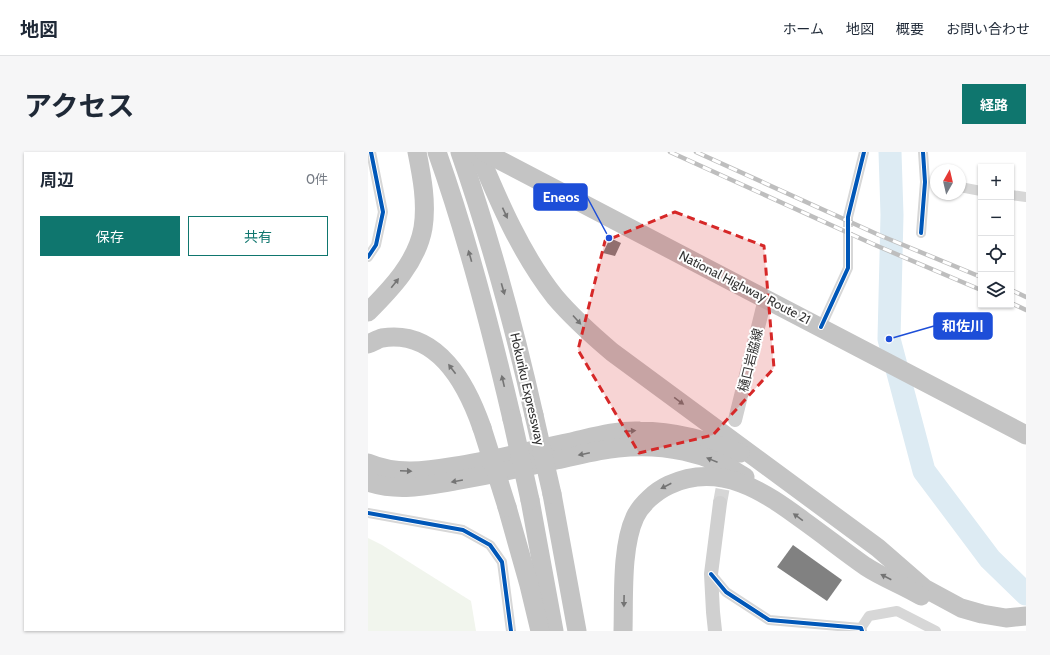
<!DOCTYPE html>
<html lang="ja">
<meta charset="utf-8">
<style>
:root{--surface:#fff;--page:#f6f6f7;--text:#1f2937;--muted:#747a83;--line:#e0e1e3;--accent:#0f766e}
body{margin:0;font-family:Cabin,"Noto Sans JP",sans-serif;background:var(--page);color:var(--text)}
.controls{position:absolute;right:12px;top:12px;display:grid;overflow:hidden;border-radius:0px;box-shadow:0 1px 3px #0004}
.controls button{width:36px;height:36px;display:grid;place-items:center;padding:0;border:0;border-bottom:1px solid var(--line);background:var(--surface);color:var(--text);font:20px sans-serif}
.compass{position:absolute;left:562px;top:12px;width:36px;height:36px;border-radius:50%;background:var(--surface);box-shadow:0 1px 3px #0004;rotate:8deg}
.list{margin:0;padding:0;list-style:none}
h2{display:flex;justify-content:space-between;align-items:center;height:52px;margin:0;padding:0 16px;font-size:17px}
h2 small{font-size:13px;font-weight:400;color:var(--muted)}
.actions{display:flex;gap:8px;padding:12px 16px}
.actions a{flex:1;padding:9px 0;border:1px solid var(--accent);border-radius:0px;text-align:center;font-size:14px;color:var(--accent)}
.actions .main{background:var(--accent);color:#fff}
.icon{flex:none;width:22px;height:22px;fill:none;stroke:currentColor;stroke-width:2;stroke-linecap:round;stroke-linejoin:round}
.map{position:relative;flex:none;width:658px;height:479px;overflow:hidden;border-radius:0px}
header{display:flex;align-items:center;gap:24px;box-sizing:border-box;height:56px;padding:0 20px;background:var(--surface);border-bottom:1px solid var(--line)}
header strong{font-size:19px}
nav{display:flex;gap:22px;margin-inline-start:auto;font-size:14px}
.intro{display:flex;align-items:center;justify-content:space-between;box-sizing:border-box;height:96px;padding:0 24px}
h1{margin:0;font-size:28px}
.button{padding:10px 18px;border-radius:0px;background:var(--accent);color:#fff;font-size:14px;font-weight:700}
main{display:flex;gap:24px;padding:0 24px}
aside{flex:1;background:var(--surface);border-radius:0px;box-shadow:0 1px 3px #0004}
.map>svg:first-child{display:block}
.green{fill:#f1f5ed}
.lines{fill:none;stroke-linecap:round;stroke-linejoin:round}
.river{stroke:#ddebf3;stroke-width:23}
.building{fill:#818181}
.street-tunnel{stroke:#d6d6d6;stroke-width:10;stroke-dasharray:10 5;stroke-linecap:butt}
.secondary-tunnel{stroke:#d6d6d6;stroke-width:14;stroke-dasharray:14 7;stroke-linecap:butt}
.street{stroke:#d7d7d7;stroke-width:10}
.secondary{stroke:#d0d0d0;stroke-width:14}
.highway{stroke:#c4c4c4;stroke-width:19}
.rail-casing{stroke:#bebebe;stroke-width:4.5}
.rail{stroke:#fff;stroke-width:3;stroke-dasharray:9;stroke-linecap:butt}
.highway-bridge{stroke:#c4c4c4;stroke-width:19}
.cycleway-casing{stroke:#fff;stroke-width:6}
.cycleway{stroke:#0057b8;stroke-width:4}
.oneway{fill:#747474}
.marked{fill:#d62828;fill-opacity:0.2;stroke:#d62828;stroke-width:3;stroke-dasharray:8 5;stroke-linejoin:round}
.labels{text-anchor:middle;stroke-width:4;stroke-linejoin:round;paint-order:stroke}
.street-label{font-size:13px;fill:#333;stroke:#fff}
.leader{fill:none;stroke:#1d4ed8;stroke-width:1.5}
.callout-dot{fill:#1d4ed8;stroke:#fff;stroke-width:1.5}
.callout{fill:#1d4ed8;stroke:#1d4ed8;stroke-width:1.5}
.callout-label{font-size:14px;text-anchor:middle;font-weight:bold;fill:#fff}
</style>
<header>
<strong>地図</strong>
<nav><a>ホーム</a><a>地図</a><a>概要</a><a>お問い合わせ</a></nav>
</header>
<div class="intro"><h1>アクセス</h1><a class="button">経路</a></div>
<main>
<aside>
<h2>周辺<small>0件</small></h2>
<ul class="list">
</ul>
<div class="actions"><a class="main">保存</a><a>共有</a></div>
</aside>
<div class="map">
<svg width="658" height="479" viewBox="0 0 658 479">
<rect width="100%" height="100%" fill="#fff"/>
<!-- green -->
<path class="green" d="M0,386L14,393L103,449L108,479H0Z"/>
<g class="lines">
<!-- river -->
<path class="river" d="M522,0L524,63L521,187L556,319L622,407L658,442"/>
</g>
<!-- building -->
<g class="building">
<path d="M242,86L253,91L247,104L235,101Z"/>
<path d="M425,393L474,428L459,449L409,415Z"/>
</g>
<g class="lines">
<!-- street-tunnel -->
<path class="street-tunnel" d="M480,65V85"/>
<!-- secondary-tunnel -->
<path class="secondary-tunnel" d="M352,351L358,318"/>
<!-- street -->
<g class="street">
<path d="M592,35L613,39"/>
<path d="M643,43L658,45"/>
<path d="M480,65L496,0"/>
<path d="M553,81L557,30L555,0"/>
<path d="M0,105L8,93L15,60L3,0"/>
<path d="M453,175L480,116V85"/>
<path d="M0,361L95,378L122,393L134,410L143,479"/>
<path d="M343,422L358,440L401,468L493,476L494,479"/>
<path d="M493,476L501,464L529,459L568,479"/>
</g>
<!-- secondary -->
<g class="secondary">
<path d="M367,268L397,147"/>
<path d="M347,479L345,460L343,422L352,351"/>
</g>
<!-- highway -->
<g class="highway">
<path d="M69,0C100,87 123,177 144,267"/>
<path d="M92,0C122,86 146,174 166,263"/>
<path d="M110,0C131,50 153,102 187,145C204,165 224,183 244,200L510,396L556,436L593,456L614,462L638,466L658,464"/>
<path d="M116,0L658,283"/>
<path d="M0,160C23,137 49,110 55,76C59,51 54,25 49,0"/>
<path d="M0,192C5,190 10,187 14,186C70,177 99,233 114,276"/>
<path d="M0,311C28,323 57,319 87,314C126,308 164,298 203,290C225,285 248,278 272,279C307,279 340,289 372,301"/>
<path d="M0,330C28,340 59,334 87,329C120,323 154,316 188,308C208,304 229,298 250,296C294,291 340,300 377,325"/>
<path d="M184,342L209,479"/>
<path d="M162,348L186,479"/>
<path d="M139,355L161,433L172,479"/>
<path d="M255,479C256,446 253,395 267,365C273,352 288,339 301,333C352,309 397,340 436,369C457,384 477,400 497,414C515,426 535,433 553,444"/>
</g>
<defs>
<g id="rail">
<path d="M302,0L507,93L613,138"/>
<path d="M328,0L511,83L613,125"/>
<path d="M643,138L658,145"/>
<path d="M643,151L658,158"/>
</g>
</defs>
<!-- rail casing -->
<use href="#rail" class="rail-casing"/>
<!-- rail -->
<use href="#rail" class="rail"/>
<!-- highway-bridge -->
<g class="highway-bridge">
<path d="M166,263L184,342"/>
<path d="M144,267L162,348"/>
<path d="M114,276L139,355"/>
</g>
<defs>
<g id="cycleway">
<path d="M553,81L557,30L555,0"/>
<path d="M0,105L8,93L15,60L3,0"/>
<path d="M453,175L480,116V65L496,0"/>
<path d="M0,361L95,378L122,393L134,410L143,479"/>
<path d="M343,422L358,440L401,468L493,476L494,479"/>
</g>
</defs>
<!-- cycleway casing -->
<use href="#cycleway" class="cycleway-casing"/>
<!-- cycleway -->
<use href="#cycleway" class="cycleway"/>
</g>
<!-- one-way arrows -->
<defs><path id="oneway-solid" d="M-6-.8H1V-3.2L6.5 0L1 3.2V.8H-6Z"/></defs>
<g class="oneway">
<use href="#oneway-solid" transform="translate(137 61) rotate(65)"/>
<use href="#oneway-solid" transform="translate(102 104) rotate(-106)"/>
<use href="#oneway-solid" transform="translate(27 131) rotate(-51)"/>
<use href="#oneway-solid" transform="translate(135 137) rotate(74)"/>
<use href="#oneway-solid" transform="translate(209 168) rotate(48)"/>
<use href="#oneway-solid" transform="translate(84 217) rotate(-127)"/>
<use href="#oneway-solid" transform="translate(135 229) rotate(-103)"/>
<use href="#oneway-solid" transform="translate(311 249) rotate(36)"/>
<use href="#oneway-solid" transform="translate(262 279) rotate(-4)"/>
<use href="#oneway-solid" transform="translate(216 302) rotate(168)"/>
<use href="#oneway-solid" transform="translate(344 308) rotate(-158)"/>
<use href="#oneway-solid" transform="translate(38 319) rotate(2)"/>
<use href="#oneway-solid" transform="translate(89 329) rotate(170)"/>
<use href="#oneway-solid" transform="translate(298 334) rotate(153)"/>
<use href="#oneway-solid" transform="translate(430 365) rotate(-144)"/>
<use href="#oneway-solid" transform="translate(518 425) rotate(-153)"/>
<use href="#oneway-solid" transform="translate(256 449) rotate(91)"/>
</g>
<!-- marked area -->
<path class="marked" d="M307,60L396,94L406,216L345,283L271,301L210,198L237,89Z"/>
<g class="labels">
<!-- street labels -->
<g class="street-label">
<text transform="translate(377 135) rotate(27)" y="5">National Highway Route 21</text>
<text transform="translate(382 208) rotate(-76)" y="5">樋口岩脇線</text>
<text transform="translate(160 237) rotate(77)" y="5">Hokuriku Expressway</text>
</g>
</g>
<!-- callouts -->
<path class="leader" d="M241 86L219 45M521 187L566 174"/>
<g class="callout-dot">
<circle cx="241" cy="86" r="4"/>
<circle cx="521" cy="187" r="4"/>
</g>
<g class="callout">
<rect x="166" y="32" width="53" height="26" rx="4"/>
<rect x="566" y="161" width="58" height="26" rx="4"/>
</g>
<g class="callout-label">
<text x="193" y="50">Eneos</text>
<text x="595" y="179">和佐川</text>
</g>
</svg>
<div class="controls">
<button>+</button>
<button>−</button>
<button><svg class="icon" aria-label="locate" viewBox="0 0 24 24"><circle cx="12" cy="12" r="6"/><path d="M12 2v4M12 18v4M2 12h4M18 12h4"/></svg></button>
<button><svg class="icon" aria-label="layers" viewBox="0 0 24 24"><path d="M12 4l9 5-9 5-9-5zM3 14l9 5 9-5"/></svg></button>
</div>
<svg class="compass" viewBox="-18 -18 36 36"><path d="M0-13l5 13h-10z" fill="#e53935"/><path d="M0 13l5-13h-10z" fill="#747a83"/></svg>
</div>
</main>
